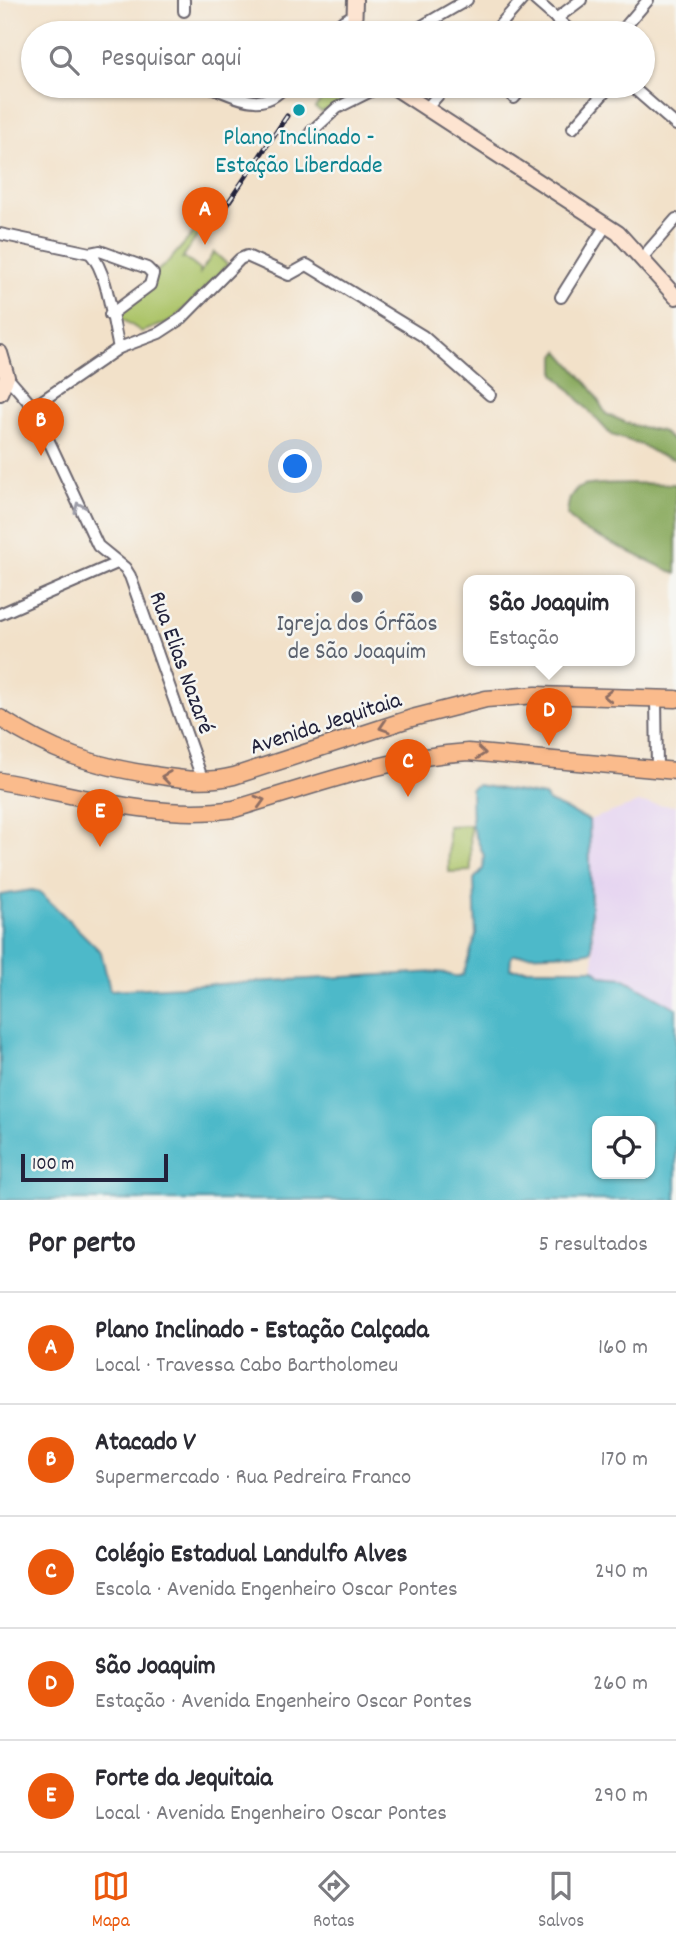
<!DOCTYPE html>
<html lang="pt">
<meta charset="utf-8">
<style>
:root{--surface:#fff;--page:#f2f2f3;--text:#2b2b33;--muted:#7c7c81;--line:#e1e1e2;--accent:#ea580c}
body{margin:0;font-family:Dekko,sans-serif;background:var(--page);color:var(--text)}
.controls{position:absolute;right:21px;bottom:21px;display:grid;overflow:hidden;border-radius:14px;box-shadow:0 2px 5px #0004}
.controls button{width:63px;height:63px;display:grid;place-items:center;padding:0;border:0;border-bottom:2px solid var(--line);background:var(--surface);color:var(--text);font:35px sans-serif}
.scale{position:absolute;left:21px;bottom:18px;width:147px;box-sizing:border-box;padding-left:7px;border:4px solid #22223b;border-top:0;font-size:19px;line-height:24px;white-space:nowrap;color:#22223b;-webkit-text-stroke:5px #f6f6f2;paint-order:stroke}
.you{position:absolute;left:296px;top:467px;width:24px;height:24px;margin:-18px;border:5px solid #fff;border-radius:50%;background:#1a73e8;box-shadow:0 0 0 10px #1a73e833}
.badge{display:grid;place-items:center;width:46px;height:46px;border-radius:50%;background:var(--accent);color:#fff;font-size:23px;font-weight:700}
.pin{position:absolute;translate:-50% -58px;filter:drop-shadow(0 2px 4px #0008)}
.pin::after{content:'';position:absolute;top:37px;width:24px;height:21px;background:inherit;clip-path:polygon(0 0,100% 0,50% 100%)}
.popup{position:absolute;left:463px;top:575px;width:172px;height:91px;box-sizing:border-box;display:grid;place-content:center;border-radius:14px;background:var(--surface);filter:drop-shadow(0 2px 5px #0005);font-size:23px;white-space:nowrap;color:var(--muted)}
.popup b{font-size:26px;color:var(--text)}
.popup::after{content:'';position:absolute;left:50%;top:100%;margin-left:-14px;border:14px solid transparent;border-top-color:var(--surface)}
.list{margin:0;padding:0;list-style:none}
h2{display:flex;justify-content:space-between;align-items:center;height:91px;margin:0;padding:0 28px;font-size:30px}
h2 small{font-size:23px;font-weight:400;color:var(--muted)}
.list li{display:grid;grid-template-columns:46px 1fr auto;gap:21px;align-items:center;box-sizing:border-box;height:112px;padding:0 28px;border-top:2px solid var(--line)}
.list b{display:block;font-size:26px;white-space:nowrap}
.list p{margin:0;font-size:23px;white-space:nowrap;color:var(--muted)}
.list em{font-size:23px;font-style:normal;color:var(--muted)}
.icon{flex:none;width:38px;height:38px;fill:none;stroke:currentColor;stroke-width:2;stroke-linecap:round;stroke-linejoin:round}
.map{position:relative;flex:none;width:676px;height:1200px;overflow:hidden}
.search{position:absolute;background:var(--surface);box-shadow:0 2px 5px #0004;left:21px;right:21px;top:21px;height:77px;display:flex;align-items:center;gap:18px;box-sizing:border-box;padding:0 24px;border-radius:38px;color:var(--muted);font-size:26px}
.sheet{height:651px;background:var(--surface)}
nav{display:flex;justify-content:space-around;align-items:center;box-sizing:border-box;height:98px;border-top:2px solid var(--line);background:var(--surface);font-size:19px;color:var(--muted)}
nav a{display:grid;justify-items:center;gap:4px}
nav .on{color:var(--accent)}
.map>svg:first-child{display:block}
.built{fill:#e5d3f1}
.green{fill:#adc56a;stroke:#687452;stroke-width:2}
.forest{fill:#8aaa5e;stroke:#56664c;stroke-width:2}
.water{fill:#4db9c9;stroke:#386e82;stroke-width:2;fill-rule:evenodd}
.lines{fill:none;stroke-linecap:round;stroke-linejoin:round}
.minor-casing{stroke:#6b656d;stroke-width:14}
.secondary-casing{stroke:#6b656d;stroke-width:18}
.primary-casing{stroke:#6b656d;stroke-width:19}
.minor{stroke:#fff;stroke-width:10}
.secondary{stroke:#fde4d1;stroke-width:14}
.primary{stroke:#fabb8c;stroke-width:16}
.rail-casing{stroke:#22223b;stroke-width:5}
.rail{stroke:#f6f6f2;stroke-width:2.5;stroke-dasharray:8;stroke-linecap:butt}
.oneway{stroke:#9c9ca7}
.oneway2{stroke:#8e6e64}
.culture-dot{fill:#0f9aa8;stroke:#f6f6f2;stroke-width:2.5}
.worship-dot{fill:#6b7280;stroke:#f6f6f2;stroke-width:2.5}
.labels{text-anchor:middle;stroke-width:5;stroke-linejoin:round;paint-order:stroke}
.culture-label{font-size:24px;fill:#0d838f;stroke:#f6f6f2}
.worship-label{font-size:24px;fill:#5b616d;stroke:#f6f6f2}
.street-label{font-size:24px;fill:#22223b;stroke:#f6f6f2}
</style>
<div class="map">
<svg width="676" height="1200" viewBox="0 0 676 1200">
<rect width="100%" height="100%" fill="#f6f6f2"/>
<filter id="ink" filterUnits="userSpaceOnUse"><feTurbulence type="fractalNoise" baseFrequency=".0143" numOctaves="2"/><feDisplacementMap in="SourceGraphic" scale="14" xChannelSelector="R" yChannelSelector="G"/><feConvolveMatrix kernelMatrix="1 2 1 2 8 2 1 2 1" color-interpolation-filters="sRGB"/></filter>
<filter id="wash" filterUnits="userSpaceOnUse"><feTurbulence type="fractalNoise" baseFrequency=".00686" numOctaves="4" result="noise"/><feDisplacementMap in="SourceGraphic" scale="28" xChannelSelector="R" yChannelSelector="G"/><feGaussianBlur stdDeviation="1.57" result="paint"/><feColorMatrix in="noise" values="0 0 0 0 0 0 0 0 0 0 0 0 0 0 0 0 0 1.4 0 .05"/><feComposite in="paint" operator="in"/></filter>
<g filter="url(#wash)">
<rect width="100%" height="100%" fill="#f2e1c9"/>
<!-- built -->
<path class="built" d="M638,803L676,806V1008L623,978L602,976L594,969L589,820Z"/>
<!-- green -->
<g class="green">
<path d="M320,86H376L322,112L315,108L330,88L328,87L326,90Z"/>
<path d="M196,230L200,232L181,260L184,257L200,270V273L214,252L228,265L172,321L142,332L122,319L119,315L156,272L169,261Z"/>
<path d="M470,825L471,871L449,872L448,826Z"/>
</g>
<!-- forest -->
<g class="forest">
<path d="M559,351L591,388L606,414L632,425L661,431L676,443V460L657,454L642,445L611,435L555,374V356Z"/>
<path d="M676,484V574L581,529L567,515C568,504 569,492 581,487C597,481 656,484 676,484Z"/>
</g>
<!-- water -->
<path class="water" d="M477,785L544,796L549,802L589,820L592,951L582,953L513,955L511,957L510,969H594L602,976L623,978L676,1008V1200H0V895L32,890L40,892L101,952L110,990L437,972C447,972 453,979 463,975L476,935L474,879L483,869L484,856L472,827L471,789ZM597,1121H650V1174H597Z"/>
</g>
<g filter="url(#ink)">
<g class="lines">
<defs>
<g id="minor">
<path d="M184,0V11"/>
<path d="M535,0L573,33"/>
<path d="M556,19L581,0"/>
<path d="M329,33L343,21L354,15"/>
<path d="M410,33L467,0"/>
<path d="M493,33L522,0"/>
<path d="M620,33L648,0"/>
<path d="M208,86C235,95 261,115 285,86"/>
<path d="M631,86L676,125"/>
<path d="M514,98L524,86"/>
<path d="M426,109L446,86"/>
<path d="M573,128L610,86"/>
<path d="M311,132L337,108L381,86"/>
<path d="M0,234L90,253C108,272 112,321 119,348"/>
<path d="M90,253L100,251L147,268L153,274L150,285L110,315"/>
<path d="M642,258L676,219"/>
<path d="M561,297L606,225"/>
<path d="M7,377L33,407L98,546L125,568L130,576L203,781"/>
<path d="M33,407L119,348L159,333L182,318L240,259L247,256L289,275L307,265L423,336L490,395"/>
<path d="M0,614L117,563"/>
<path d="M656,698L657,769"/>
</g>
<g id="secondary">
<path d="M354,33L355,0"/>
<path d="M392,86L618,233L676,297"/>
<path d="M0,353L7,377L0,393"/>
</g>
<g id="primary">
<path d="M0,718C52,752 93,766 154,775C182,779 206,783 234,776L412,718L486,699L536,695L676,699"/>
<path d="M0,781C76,794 156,821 234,809C310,787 388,757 468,752L676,771"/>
</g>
</defs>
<!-- minor casing -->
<use href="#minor" class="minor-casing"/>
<!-- secondary casing -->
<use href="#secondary" class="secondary-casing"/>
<!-- primary casing -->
<use href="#primary" class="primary-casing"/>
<!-- minor -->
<use href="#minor" class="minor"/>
<!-- secondary -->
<use href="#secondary" class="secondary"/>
<!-- primary -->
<use href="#primary" class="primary"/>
<defs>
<path id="rail" d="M211,228L287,116"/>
</defs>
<!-- rail casing -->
<use href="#rail" class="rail-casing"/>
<!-- rail -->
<use href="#rail" class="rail"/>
</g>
<!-- one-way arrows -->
<defs><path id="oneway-chevron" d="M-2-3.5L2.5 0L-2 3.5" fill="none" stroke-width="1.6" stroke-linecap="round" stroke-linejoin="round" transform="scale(1.75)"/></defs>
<use class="oneway" href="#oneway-chevron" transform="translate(79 507) rotate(-114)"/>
<g class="oneway2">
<use href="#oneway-chevron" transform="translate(608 696) rotate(-179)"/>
<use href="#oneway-chevron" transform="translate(384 727) rotate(162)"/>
<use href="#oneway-chevron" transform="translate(481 753) rotate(5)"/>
<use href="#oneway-chevron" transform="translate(166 777) rotate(-172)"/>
<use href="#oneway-chevron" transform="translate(260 801) rotate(-16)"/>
</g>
</g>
<!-- markers -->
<circle class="culture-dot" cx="299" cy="110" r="7"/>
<circle class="worship-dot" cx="357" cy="597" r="7"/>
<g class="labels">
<!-- culture labels -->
<g class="culture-label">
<text x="299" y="144">Plano Inclinado -<tspan x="299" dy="28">Estação Liberdade</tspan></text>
</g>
<!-- worship labels -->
<g class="worship-label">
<text x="357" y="630">Igreja dos Órfãos<tspan x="357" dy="28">de São Joaquim</tspan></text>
</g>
<!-- street labels -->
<g class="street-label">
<text transform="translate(183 662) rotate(70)" y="8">Rua Elias Nazaré</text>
<text transform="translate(325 722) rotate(-18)" y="8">Avenida Jequitaia</text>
</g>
</g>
</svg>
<div class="controls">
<button><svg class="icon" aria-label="locate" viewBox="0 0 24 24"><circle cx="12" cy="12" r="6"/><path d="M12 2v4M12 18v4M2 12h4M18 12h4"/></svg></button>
</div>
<div class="scale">100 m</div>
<div class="you"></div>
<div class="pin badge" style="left:205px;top:245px">A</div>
<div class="pin badge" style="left:41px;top:456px">B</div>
<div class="pin badge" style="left:408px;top:797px">C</div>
<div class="pin badge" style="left:549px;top:746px">D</div>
<div class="popup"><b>São Joaquim</b>Estação</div>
<div class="pin badge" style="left:100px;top:847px">E</div>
<div class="search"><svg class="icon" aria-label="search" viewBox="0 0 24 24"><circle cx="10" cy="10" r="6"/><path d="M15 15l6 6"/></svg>Pesquisar aqui</div>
</div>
<section class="sheet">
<h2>Por perto<small>5 resultados</small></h2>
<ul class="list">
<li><span class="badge">A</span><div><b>Plano Inclinado - Estação Calçada</b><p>Local · Travessa Cabo Bartholomeu</p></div><em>160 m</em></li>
<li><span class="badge">B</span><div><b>Atacado V</b><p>Supermercado · Rua Pedreira Franco</p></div><em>170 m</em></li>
<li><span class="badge">C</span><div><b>Colégio Estadual Landulfo Alves</b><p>Escola · Avenida Engenheiro Oscar Pontes</p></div><em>240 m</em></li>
<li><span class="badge">D</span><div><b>São Joaquim</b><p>Estação · Avenida Engenheiro Oscar Pontes</p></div><em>260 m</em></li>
<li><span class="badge">E</span><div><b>Forte da Jequitaia</b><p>Local · Avenida Engenheiro Oscar Pontes</p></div><em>290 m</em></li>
</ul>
</section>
<nav>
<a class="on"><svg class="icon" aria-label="map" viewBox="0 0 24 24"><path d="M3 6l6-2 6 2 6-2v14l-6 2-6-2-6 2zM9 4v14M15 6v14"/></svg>Mapa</a>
<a><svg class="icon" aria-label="directions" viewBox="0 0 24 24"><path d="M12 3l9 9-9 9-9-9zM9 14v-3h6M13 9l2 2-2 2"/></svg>Rotas</a>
<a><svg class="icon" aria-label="saved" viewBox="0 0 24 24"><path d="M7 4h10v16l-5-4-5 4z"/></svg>Salvos</a>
</nav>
